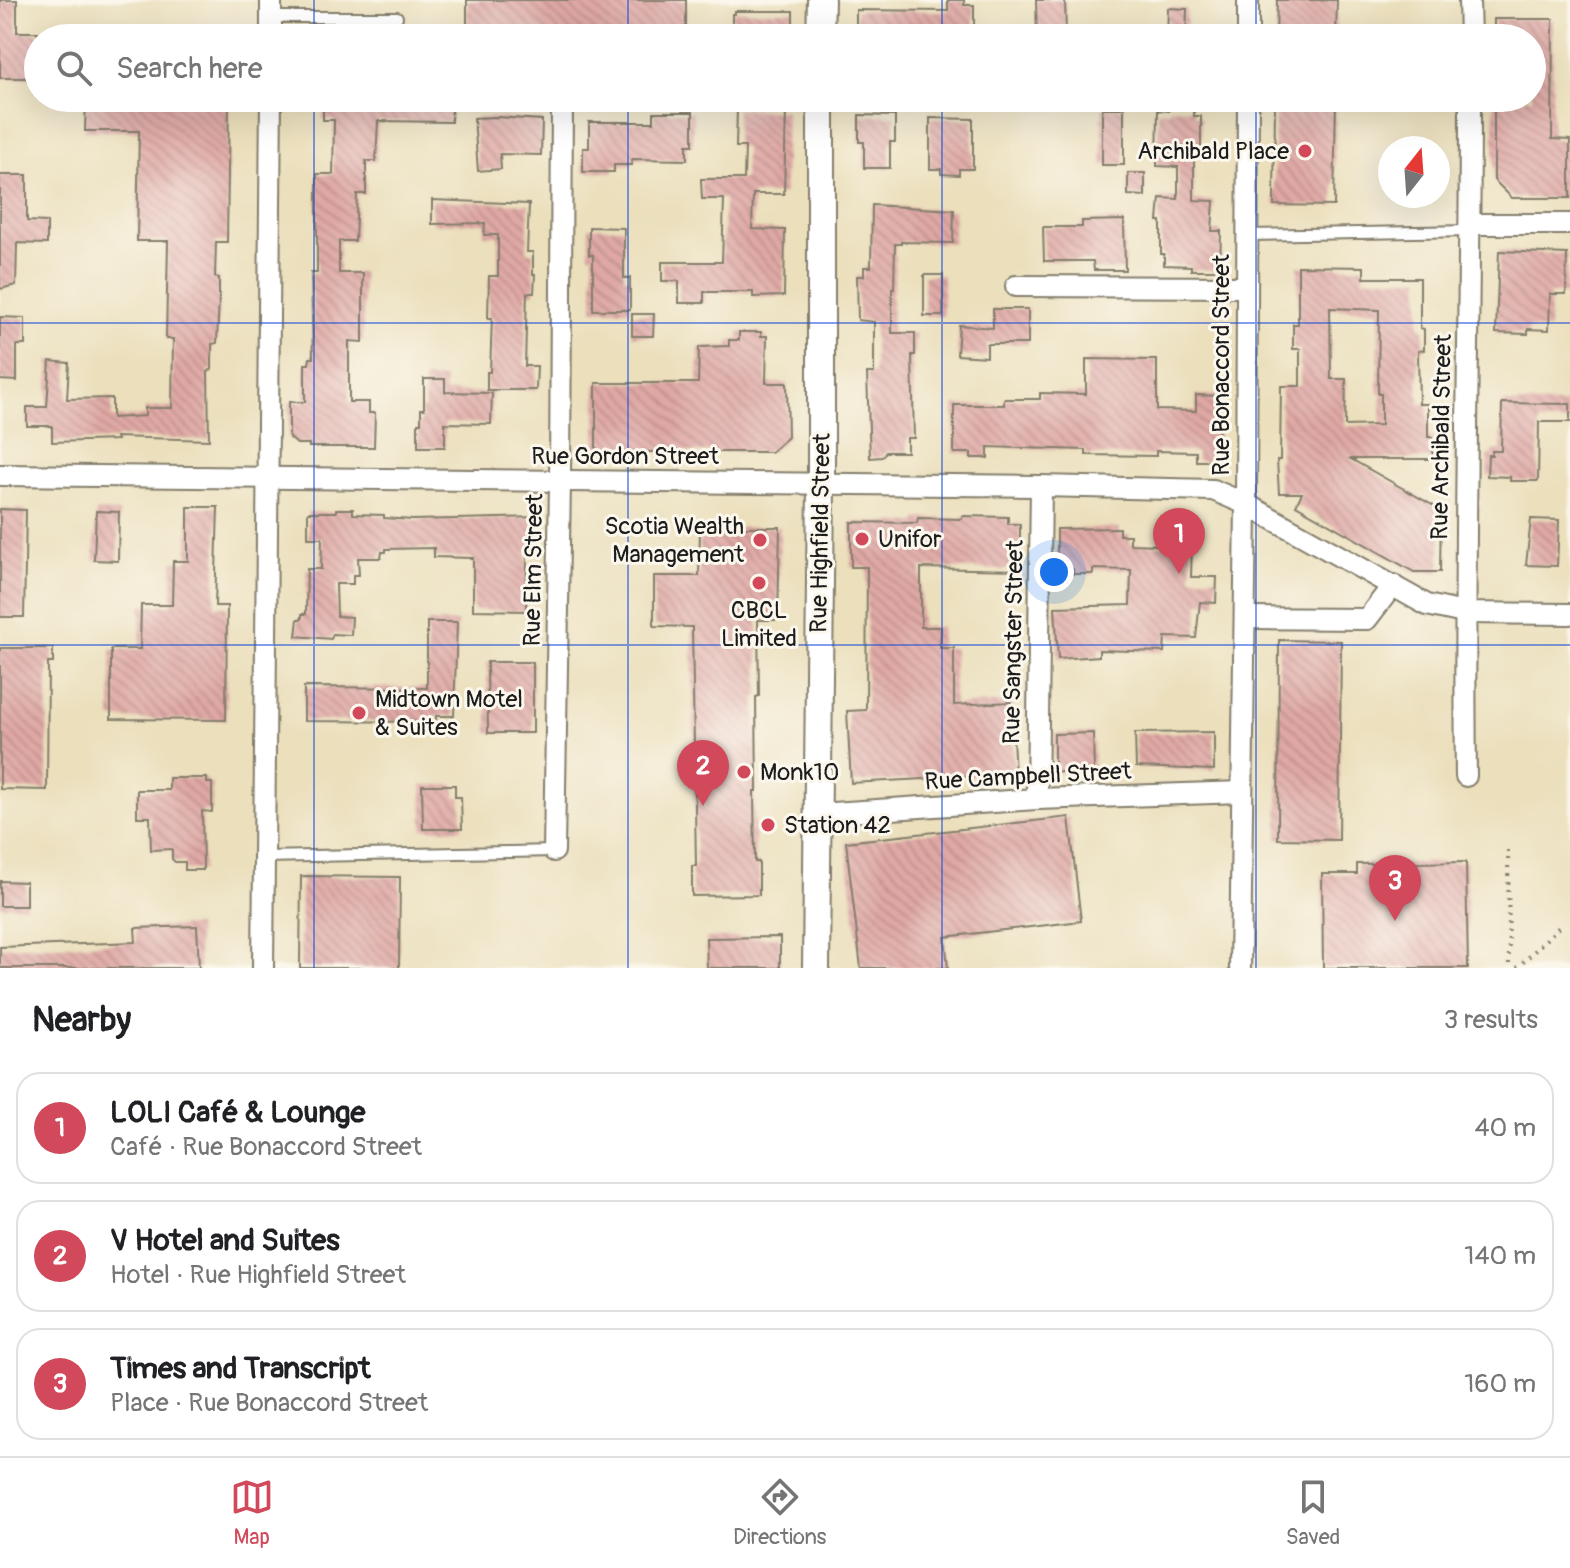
<!DOCTYPE html>
<meta charset="utf-8">
<style>
:root{--surface:#fff;--page:#f2f2f2;--text:#202124;--muted:#757577;--line:#e0e0e0;--accent:#d1495b}
body{margin:0;font-family:Pangolin,sans-serif;background:var(--page);color:var(--text)}
.compass{position:absolute;left:1378px;top:136px;width:72px;height:72px;border-radius:50%;background:var(--surface);box-shadow:0 8px 32px #0002;rotate:17deg}
.you{position:absolute;left:1054px;top:572px;width:28px;height:28px;margin:-20px;border:6px solid #fff;border-radius:50%;background:#1a73e8;box-shadow:0 0 0 12px #1a73e833}
.badge{display:grid;place-items:center;width:52px;height:52px;border-radius:50%;background:var(--accent);color:#fff;font-size:26px;font-weight:700}
.pin{position:absolute;translate:-50% -66px;filter:drop-shadow(0 2px 4px #0008)}
.pin::after{content:'';position:absolute;top:42px;width:28px;height:24px;background:inherit;clip-path:polygon(0 0,100% 0,50% 100%)}
.list{margin:0;padding:0;list-style:none}
h2{display:flex;justify-content:space-between;align-items:center;height:104px;margin:0;padding:0 32px;font-size:34px}
h2 small{font-size:26px;font-weight:400;color:var(--muted)}
.list li{display:grid;grid-template-columns:52px 1fr auto;gap:24px;align-items:center;box-sizing:border-box;height:112px;margin:0 16px 16px;padding:0 16px;border:2px solid var(--line);border-radius:24px}
.list b{display:block;font-size:30px;white-space:nowrap}
.list p{margin:0;font-size:26px;white-space:nowrap;color:var(--muted)}
.list em{font-size:26px;font-style:normal;color:var(--muted)}
.icon{flex:none;width:44px;height:44px;fill:none;stroke:currentColor;stroke-width:2;stroke-linecap:round;stroke-linejoin:round}
.map{position:relative;flex:none;width:1570px;height:968px;overflow:hidden}
.search{position:absolute;background:var(--surface);box-shadow:0 8px 32px #0002;left:24px;right:24px;top:24px;height:88px;display:flex;align-items:center;gap:20px;box-sizing:border-box;padding:0 28px;border-radius:44px;color:var(--muted);font-size:30px}
.sheet{height:488px;background:var(--surface)}
nav{display:flex;justify-content:space-around;align-items:center;box-sizing:border-box;height:112px;border-top:2px solid var(--line);background:var(--surface);font-size:22px;color:var(--muted)}
nav a{display:grid;justify-items:center;gap:4px}
nav .on{color:var(--accent)}
.map>svg:first-child{display:block}
.building{fill:url(#building-back-hatch);fill-rule:evenodd}
.lines{fill:none;stroke-linecap:round;stroke-linejoin:round}
.service-casing{stroke:#847e6c;stroke-width:14}
.minor-casing{stroke:#847e6c;stroke-width:24}
.tertiary-casing{stroke:#847e6c;stroke-width:30}
.path{stroke:#847e6c;stroke-width:4;stroke-dasharray:2 6;stroke-linecap:butt}
.service{stroke:#fff;stroke-width:10}
.minor{stroke:#fff;stroke-width:20}
.tertiary{stroke:#fff;stroke-width:26}
.grid{fill:none;stroke:#1d4ed8;stroke-width:2;stroke-opacity:0.55}
.poi-dot{fill:#d1495b;stroke:#fbf7ec;stroke-width:3}
.labels{text-anchor:middle;stroke-width:6;stroke-linejoin:round;paint-order:stroke}
.poi-label{font-size:24px;fill:#1c1c1c;stroke:#fbf7ec;text-anchor:start}
.street-label{font-size:24px;fill:#1c1c1c;stroke:#fbf7ec}
</style>
<div class="map">
<svg width="1570" height="968" viewBox="0 0 1570 968">
<defs>
<pattern id="building-back-hatch" width="6" height="6" patternUnits="userSpaceOnUse" patternTransform="scale(2)"><rect width="6" height="6" fill="#dfa8a5"/><path d="M-1 5l2 2M0 0l6 6M5-1l2 2" fill="none" stroke="#bf908d"/></pattern>
</defs>
<rect width="100%" height="100%" fill="#fbf7ec"/>
<filter id="ink" filterUnits="userSpaceOnUse"><feTurbulence type="fractalNoise" baseFrequency=".0125" numOctaves="2"/><feDisplacementMap in="SourceGraphic" scale="16" xChannelSelector="R" yChannelSelector="G"/><feConvolveMatrix kernelMatrix="1 2 1 2 8 2 1 2 1" color-interpolation-filters="sRGB"/></filter>
<filter id="wash" filterUnits="userSpaceOnUse"><feTurbulence type="fractalNoise" baseFrequency=".006" numOctaves="4" result="noise"/><feDisplacementMap in="SourceGraphic" scale="32" xChannelSelector="R" yChannelSelector="G"/><feGaussianBlur stdDeviation="1.8" result="paint"/><feColorMatrix in="noise" values="0 0 0 0 0 0 0 0 0 0 0 0 0 0 0 0 0 1.4 0 .05"/><feComposite in="paint" operator="in"/></filter>
<g filter="url(#wash)">
<rect width="100%" height="100%" fill="#ebdfbc"/>
<g id="blocks">
<!-- building -->
<g class="building">
<path d="M0,0H17V32H38V78H0Z"/>
<path d="M467,0H686V35H672L673,38H467Z"/>
<path d="M948,0H964V5H974V38H856V10L948,11Z"/>
<path d="M1036,0H1065L1066,34H1062V38H1037Z"/>
<path d="M1277,0H1337L1336,38H1276Z"/>
<path d="M1168,8L1187,9L1186,38H1167Z"/>
<path d="M735,11H793V37L732,36V14H735Z"/>
<path d="M1494,19H1553L1552,139L1570,140V198H1512L1494,180V98H1532V38H1494Z"/>
<path d="M86,98H229L227,242H216L215,277L219,278V296L217,343L212,344V369L208,372L209,440L116,437L117,440L52,442V426H27V407H47L50,361L69,363L67,399L112,398V418L145,416V408H172L173,339H166L168,241H137L139,131H85Z"/>
<path d="M323,98H452L451,122L378,121L376,161H366V194H357L355,241H339V273H363V342L349,341V402H369V413H375L374,447H309V444H297L289,437V402H305V364H309L310,358H313L311,273H317V174H333L334,120H323Z"/>
<path d="M1275,98H1336L1334,206L1274,205Z"/>
<rect x="1102" y="108" width="22" height="57"/>
<path d="M1169,108L1194,109V116H1201V149H1194V200L1214,201L1212,231H1221L1220,270H1191V266L1164,265V254H1161V221H1158L1160,198L1178,199V167L1157,166L1158,110L1169,111Z"/>
<path d="M737,109L786,111L784,194H753L752,229L785,230L784,296L753,297V292H704V303H679V281H662V262H722L724,199H702L701,179H744L745,147H736Z"/>
<path d="M654,112H693V145H687V160L632,159V165H614V172H583V148H589V122H654Z"/>
<path d="M859,115L895,116V142H890V168H864V142H859Z"/>
<path d="M497,117L542,120L541,155L500,154L501,169L478,171L474,118Z"/>
<path d="M930,118L973,119V169H959V175L941,174V169H930Z"/>
<path d="M1128,173H1145V196L1128,195Z"/>
<path d="M0,175H27V221L47,222V244L17,243L16,285L0,289Z"/>
<path d="M432,200L529,204L527,252H533V274H535L534,293H527L525,366H537L536,390H487V372H490L492,318H488L489,276H498V235H484L485,223L432,224Z"/>
<path d="M872,205L954,210L953,243L901,242V244H895L894,289L892,288V333H915V355H912L914,438H907V452H886L882,457L870,458L867,373H874V322L858,320L857,276H864V267H871Z"/>
<path d="M1124,220L1125,270H1094L1093,261H1044L1043,227H1082V221Z"/>
<path d="M589,227L624,228V278H630V310H593V255H589Z"/>
<path d="M1499,251L1567,254L1566,294H1550L1549,330L1528,329V334L1496,333Z"/>
<path d="M1298,266L1364,267V278H1420V328L1424,329V350L1418,351L1419,404H1428V437H1433V459H1351L1441,510L1440,572H1414L1296,505L1302,493H1279L1277,460H1280L1281,386H1300V349H1293V324H1298ZM1330,308L1379,310L1378,394H1381V425L1345,426L1346,379H1331Z"/>
<rect x="924" y="275" width="19" height="41"/>
<path d="M993,309H1028V344H987V357L957,355L959,325L993,328Z"/>
<path d="M632,314H654L653,336H632Z"/>
<path d="M0,317L25,318V345H17V381L0,380Z"/>
<path d="M739,332H761V336H767L766,383H787L788,437L771,452H596V383H698L699,347L729,346V340H739Z"/>
<path d="M1086,359L1157,360V410L1196,411V395L1219,396L1218,461H1196V452L1156,451V456L1086,455V450L988,447V458H971V453H954V405H1004V399H1040V393L1086,394Z"/>
<path d="M424,379H445V392L492,393L491,424L445,423V447H418V423H421V409H424Z"/>
<path d="M1502,403L1570,404V422H1539L1538,481H1510V477L1487,476L1488,455H1492V451H1501Z"/>
<path d="M188,507H218L215,606H227L226,720L111,719V649H140L141,605H172L173,561H188Z"/>
<path d="M0,509L26,510L24,617H0Z"/>
<path d="M336,509H353V514L384,515V518L413,520L539,517V551L527,550L526,611L473,610V558L434,557V548L386,549V552H382L381,558H358L359,575H353V584H336L337,616L352,617L351,635L333,634L331,639L296,636L298,619H302V614H306L307,569H321L322,538H308V512H336Z"/>
<path d="M96,511L119,512L118,561L94,560Z"/>
<path d="M962,516L1008,517V524H1020V570L921,568V627H941L940,648H954V705L1011,702L1015,774L851,783L847,711L866,710L867,567H851V522L917,523L918,518L962,519Z"/>
<path d="M1531,519L1559,520L1557,566L1526,565Z"/>
<path d="M707,527H780L778,620H758L759,696L756,697L757,791H754L755,862H759V895L692,896V866H696L692,627L654,626V576H699L700,528Z"/>
<path d="M1119,528V535H1130V544L1192,546L1191,577H1217L1216,603L1200,602L1196,638L1165,637L1164,652L1099,650V656L1058,659L1055,607L1130,605L1131,570L1093,569V574H1073V569H1057V529Z"/>
<path d="M427,622H457L454,716H436V722L304,721V687L427,688Z"/>
<path d="M1279,640L1341,641L1339,840L1278,839Z"/>
<path d="M0,648H53V663H48L47,790L0,789Z"/>
<path d="M487,662H533V733H488Z"/>
<path d="M1214,732V770L1136,767L1135,733Z"/>
<path d="M1093,733L1094,772H1054V734Z"/>
<path d="M169,778H207V783H212V812L202,811L203,870H185V862H175L172,859V849L151,850L150,817H137V790H169Z"/>
<path d="M422,785H455V797H461L462,829H423Z"/>
<path d="M1069,817L1081,921L945,937L948,968H861L846,842Z"/>
<path d="M1466,862L1468,968H1323L1322,874H1357V864Z"/>
<path d="M301,876L400,877L399,968H300Z"/>
<path d="M0,881L26,882V906H0Z"/>
<path d="M197,926L199,968H0V947L136,942L135,928Z"/>
<path d="M780,937V968H707L706,938Z"/>
</g>
</g>
</g>
<g filter="url(#ink)">
<use href="#blocks" fill-opacity="0" stroke="#847e6c" stroke-width="2"/>
<g class="lines">
<defs>
<g id="service">
<path d="M271,17H397"/>
<path d="M1247,235L1471,231"/>
<path d="M264,857L554,851"/>
</g>
<g id="minor">
<path d="M271,0V38"/>
<path d="M1469,0L1470,38"/>
<path d="M1248,38V0"/>
<path d="M1470,224H1570"/>
<path d="M1016,286L1246,287"/>
<path d="M0,475L1041,486L1213,490L1246,504L1427,605L1464,613L1570,614"/>
<path d="M1245,618L1367,619L1393,585"/>
<path d="M1466,776C1463,550 1470,324 1470,98"/>
<path d="M1037,799L1041,486"/>
<path d="M818,814L1037,799L1242,792"/>
<path d="M554,851L560,482L562,98"/>
<path d="M263,968L271,98"/>
<path d="M1240,968L1246,504L1248,98"/>
</g>
<g id="tertiary">
<path d="M820,38L821,0"/>
<path d="M816,968L821,483V98"/>
</g>
</defs>
<!-- service casing -->
<use href="#service" class="service-casing"/>
<!-- minor casing -->
<use href="#minor" class="minor-casing"/>
<!-- tertiary casing -->
<use href="#tertiary" class="tertiary-casing"/>
<!-- path -->
<g class="path">
<path d="M1508,850L1509,968"/>
<path d="M1517,968L1560,926"/>
</g>
<!-- service -->
<use href="#service" class="service"/>
<!-- minor -->
<use href="#minor" class="minor"/>
<!-- tertiary -->
<use href="#tertiary" class="tertiary"/>
</g>
</g>
<!-- grid -->
<path class="grid" d="M314,0V38M628,0V38M942,0V38M1256,0V38M314,98V968M628,98V968M942,98V968M1256,98V968M0,323H1570M0,645H1570"/>
<!-- markers -->
<g class="poi-dot">
<circle cx="1305" cy="151" r="8"/>
<circle cx="862" cy="539" r="8"/>
<circle cx="760" cy="540" r="8"/>
<circle cx="759" cy="583" r="8"/>
<circle cx="359" cy="713" r="8"/>
<circle cx="744" cy="772" r="8"/>
<circle cx="768" cy="825" r="8"/>
</g>
<g class="labels">
<!-- poi labels -->
<g class="poi-label">
<text x="1289" y="159" text-anchor="end">Archibald Place</text>
<text x="744" y="534" text-anchor="end">Scotia Wealth<tspan x="744" dy="28">Management</tspan></text>
<text x="878" y="547">Unifor</text>
<text x="759" y="618" text-anchor="middle">CBCL<tspan x="759" dy="28">Limited</tspan></text>
<text x="375" y="707">Midtown Motel<tspan x="375" dy="28">&amp; Suites</tspan></text>
<text x="760" y="780">Monk10</text>
<text x="784" y="833">Station 42</text>
</g>
<!-- street labels -->
<g class="street-label">
<text transform="translate(1221 365) rotate(-90)" y="8">Rue Bonaccord Street</text>
<text transform="translate(1441 437) rotate(-89)" y="8">Rue Archibald Street</text>
<text x="625" y="464">Rue Gordon Street</text>
<text transform="translate(820 533) rotate(-89)" y="8">Rue Highfield Street</text>
<text transform="translate(533 570) rotate(-89)" y="8">Rue Elm Street</text>
<text transform="translate(1013 642) rotate(-89)" y="8">Rue Sangster Street</text>
<text transform="translate(1028 776) rotate(-3)" y="8">Rue Campbell Street</text>
</g>
</g>
</svg>
<svg class="compass" viewBox="-18 -18 36 36"><path d="M0-13l5 13h-10z" fill="#e53935"/><path d="M0 13l5-13h-10z" fill="#757577"/></svg>
<div class="you"></div>
<div class="pin badge" style="left:1179px;top:574px">1</div>
<div class="pin badge" style="left:703px;top:806px">2</div>
<div class="pin badge" style="left:1395px;top:921px">3</div>
<div class="search"><svg class="icon" aria-label="search" viewBox="0 0 24 24"><circle cx="10" cy="10" r="6"/><path d="M15 15l6 6"/></svg>Search here</div>
</div>
<section class="sheet">
<h2>Nearby<small>3 results</small></h2>
<ul class="list">
<li><span class="badge">1</span><div><b>LOLI Café &amp; Lounge</b><p>Café · Rue Bonaccord Street</p></div><em>40 m</em></li>
<li><span class="badge">2</span><div><b>V Hotel and Suites</b><p>Hotel · Rue Highfield Street</p></div><em>140 m</em></li>
<li><span class="badge">3</span><div><b>Times and Transcript</b><p>Place · Rue Bonaccord Street</p></div><em>160 m</em></li>
</ul>
</section>
<nav>
<a class="on"><svg class="icon" aria-label="map" viewBox="0 0 24 24"><path d="M3 6l6-2 6 2 6-2v14l-6 2-6-2-6 2zM9 4v14M15 6v14"/></svg>Map</a>
<a><svg class="icon" aria-label="directions" viewBox="0 0 24 24"><path d="M12 3l9 9-9 9-9-9zM9 14v-3h6M13 9l2 2-2 2"/></svg>Directions</a>
<a><svg class="icon" aria-label="saved" viewBox="0 0 24 24"><path d="M7 4h10v16l-5-4-5 4z"/></svg>Saved</a>
</nav>
